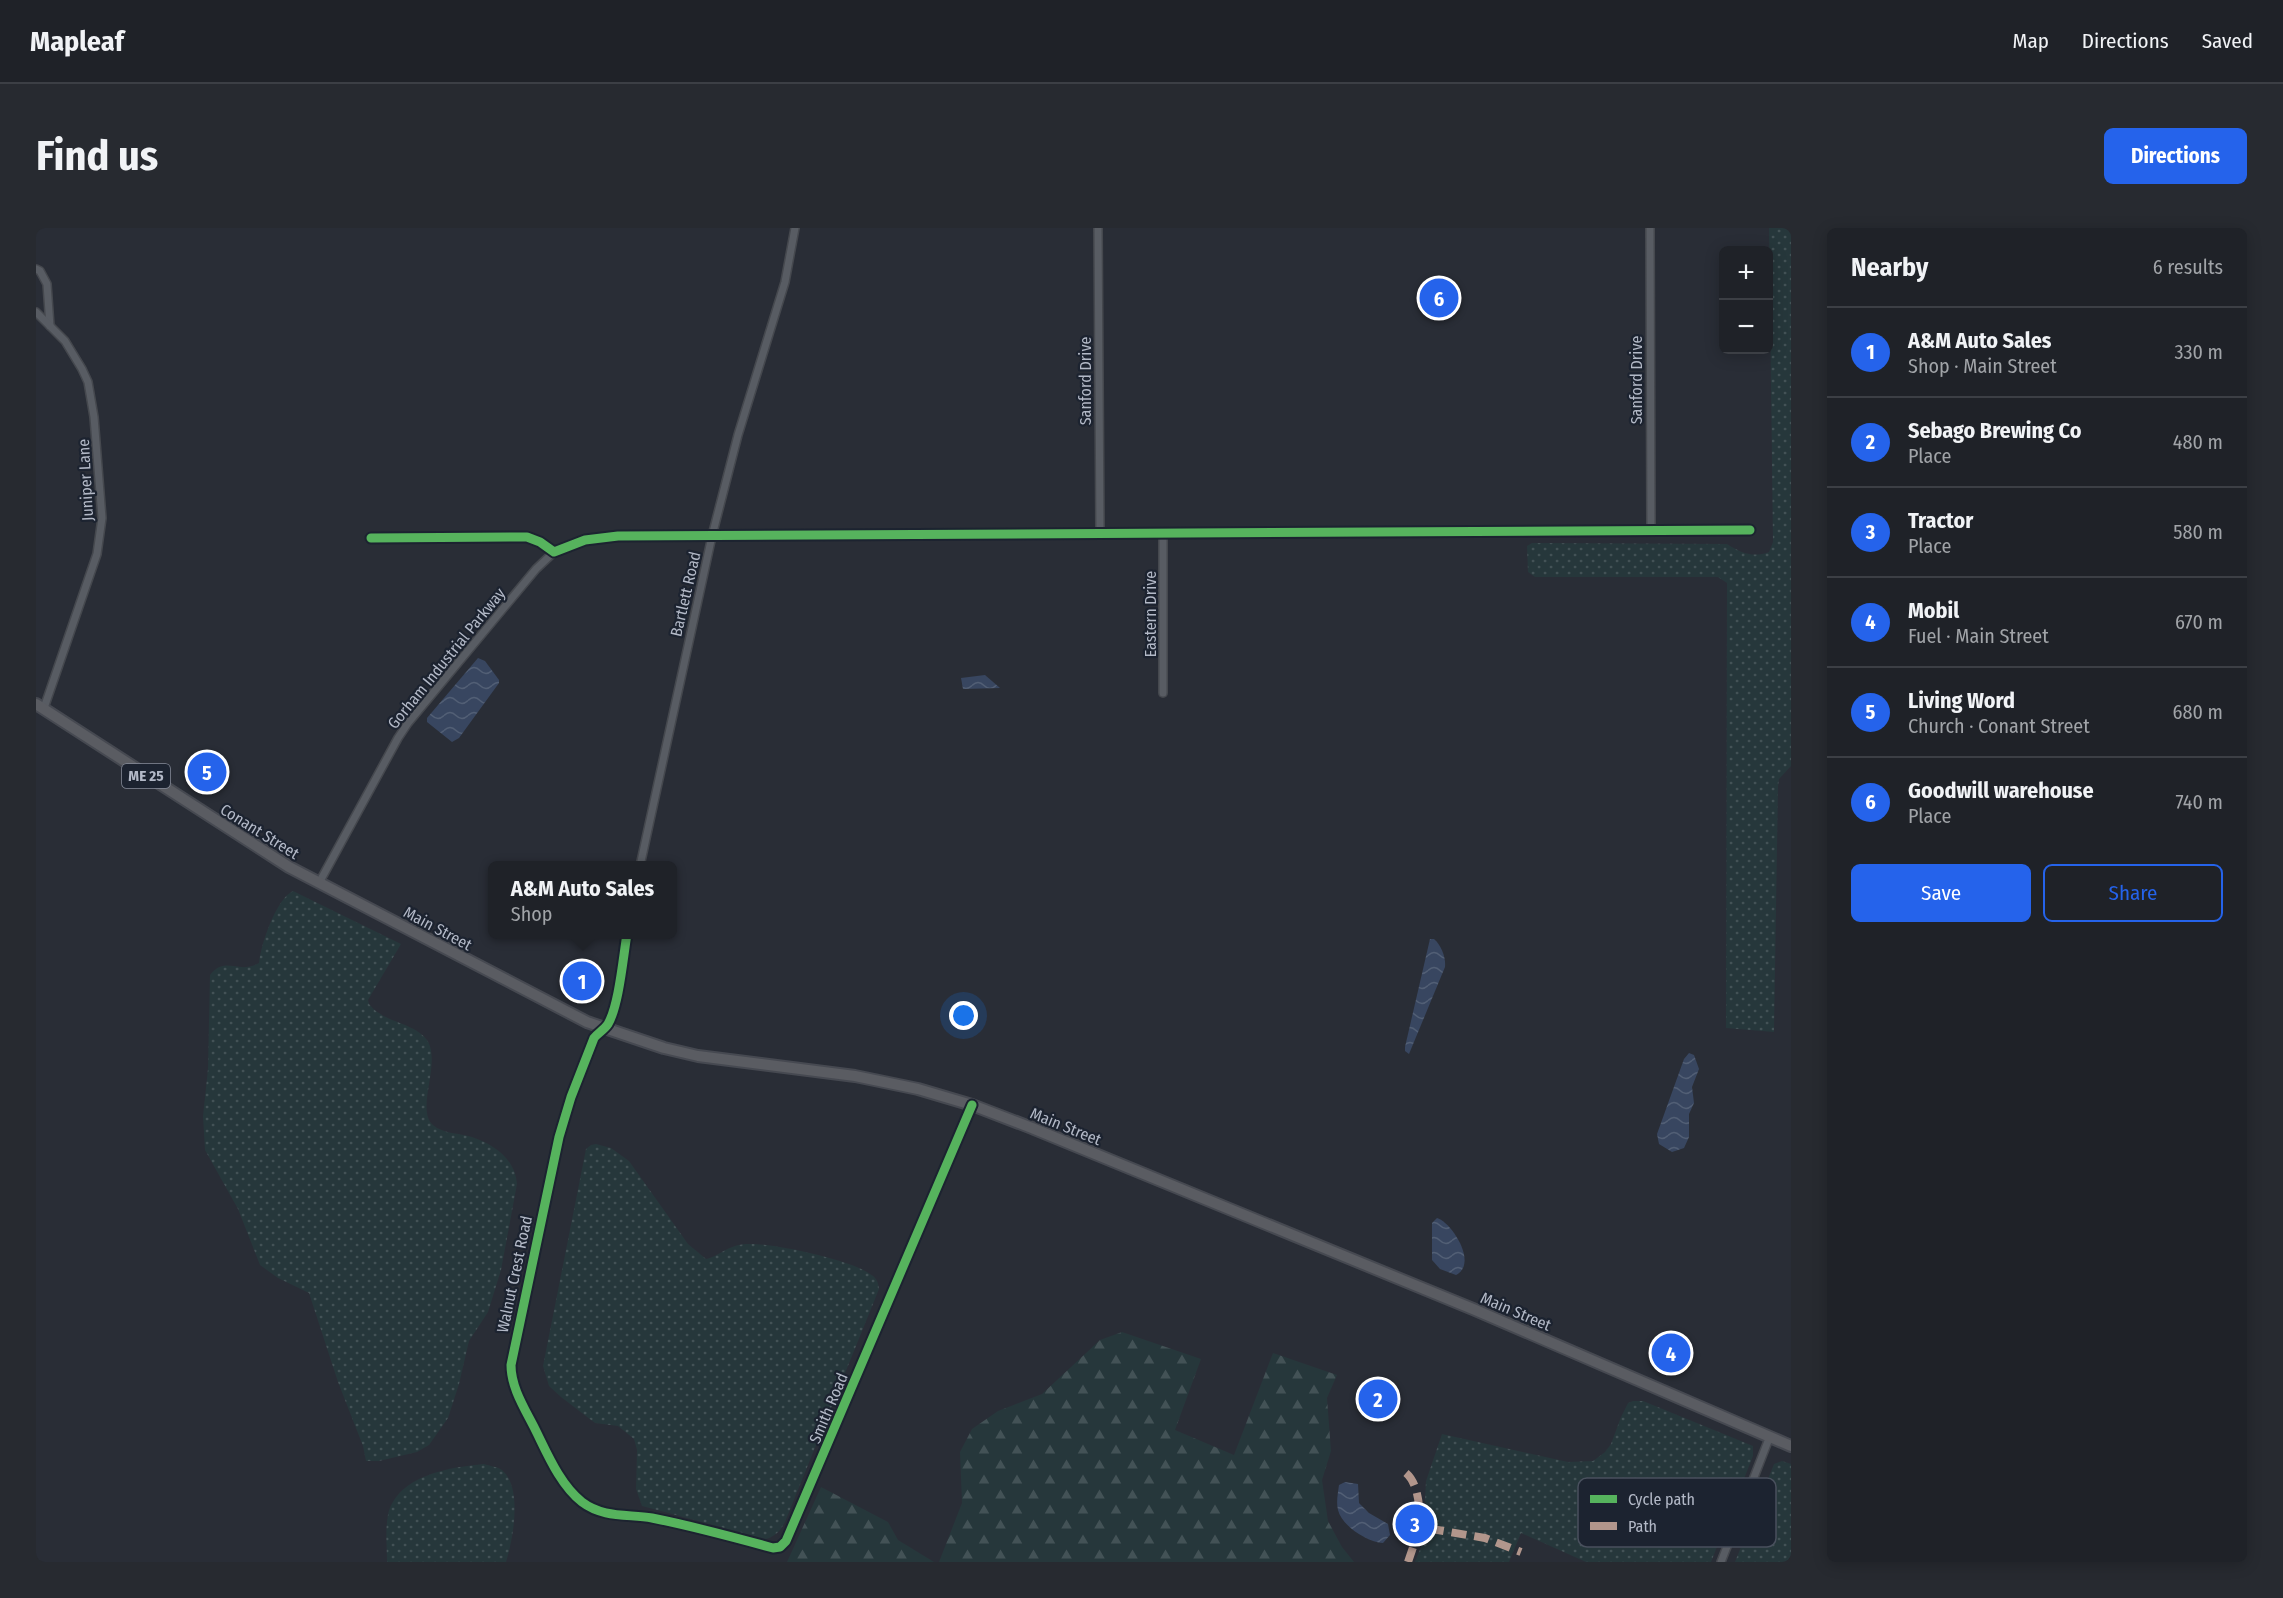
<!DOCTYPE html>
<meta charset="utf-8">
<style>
:root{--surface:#1f2228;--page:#272a30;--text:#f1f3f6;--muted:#a1a4a8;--line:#3c3f45;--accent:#2563eb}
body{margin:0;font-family:"Fira Sans Condensed",sans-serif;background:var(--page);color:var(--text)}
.controls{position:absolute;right:18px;top:18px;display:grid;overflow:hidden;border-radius:9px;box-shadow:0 3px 15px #0003}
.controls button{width:54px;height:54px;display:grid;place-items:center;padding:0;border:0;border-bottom:2px solid var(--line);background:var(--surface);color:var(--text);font:30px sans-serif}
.you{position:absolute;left:928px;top:788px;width:21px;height:21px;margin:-15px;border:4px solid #fff;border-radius:50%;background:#1a73e8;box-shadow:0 0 0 9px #1a73e833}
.badge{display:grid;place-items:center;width:39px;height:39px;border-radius:50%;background:var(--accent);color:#fff;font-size:20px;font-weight:700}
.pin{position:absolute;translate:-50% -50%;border:3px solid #fff;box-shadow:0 2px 6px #0006}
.popup{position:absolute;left:452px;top:633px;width:189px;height:78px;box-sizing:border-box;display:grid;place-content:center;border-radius:9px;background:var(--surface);filter:drop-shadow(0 2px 4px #0005);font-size:20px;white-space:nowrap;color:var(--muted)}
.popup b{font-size:22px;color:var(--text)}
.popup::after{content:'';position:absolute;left:50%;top:100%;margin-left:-12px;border:12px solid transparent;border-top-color:var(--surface)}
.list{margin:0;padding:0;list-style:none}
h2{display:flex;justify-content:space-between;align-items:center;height:78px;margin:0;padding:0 24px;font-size:26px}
h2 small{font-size:20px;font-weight:400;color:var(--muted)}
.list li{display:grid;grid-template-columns:39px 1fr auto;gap:18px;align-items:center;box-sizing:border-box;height:90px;padding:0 24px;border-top:2px solid var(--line)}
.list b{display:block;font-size:22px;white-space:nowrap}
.list p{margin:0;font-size:20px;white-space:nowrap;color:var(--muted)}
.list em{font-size:20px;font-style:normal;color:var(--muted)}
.actions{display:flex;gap:12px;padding:18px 24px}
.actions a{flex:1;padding:14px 0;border:2px solid var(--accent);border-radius:9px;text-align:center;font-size:21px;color:var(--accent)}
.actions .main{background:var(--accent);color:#fff}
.map{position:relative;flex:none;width:1755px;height:1334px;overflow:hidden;border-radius:9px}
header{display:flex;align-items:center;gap:36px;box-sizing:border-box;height:84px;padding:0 30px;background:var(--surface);border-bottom:2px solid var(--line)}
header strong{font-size:28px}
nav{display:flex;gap:33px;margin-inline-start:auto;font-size:21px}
.intro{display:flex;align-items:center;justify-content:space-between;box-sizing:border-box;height:144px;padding:0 36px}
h1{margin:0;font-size:42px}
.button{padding:15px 27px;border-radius:9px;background:var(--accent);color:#fff;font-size:21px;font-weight:700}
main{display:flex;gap:36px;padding:0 36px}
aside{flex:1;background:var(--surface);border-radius:9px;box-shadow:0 3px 15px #0003}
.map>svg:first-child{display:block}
.grass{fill:url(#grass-dots)}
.forest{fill:url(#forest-firs)}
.water{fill:url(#water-waves)}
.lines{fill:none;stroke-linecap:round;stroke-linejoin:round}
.minor-casing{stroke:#45484e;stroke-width:10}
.trunk-casing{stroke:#464951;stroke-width:14}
.minor{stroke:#585c63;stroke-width:7}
.trunk{stroke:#5a5c62;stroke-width:10}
.quiet{stroke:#b2968c;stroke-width:8;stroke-dasharray:15 8;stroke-linecap:butt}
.cycleway-casing{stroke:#1c2330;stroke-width:13}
.cycleway{stroke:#56b35d;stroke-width:9}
.labels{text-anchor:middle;stroke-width:4.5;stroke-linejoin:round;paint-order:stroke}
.shield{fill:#1c2330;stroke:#868c9a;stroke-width:1.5}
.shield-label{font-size:15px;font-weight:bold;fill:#b3b9c7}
.street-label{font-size:16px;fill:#b3b9c7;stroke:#1c2330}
.key{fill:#1c2330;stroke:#49505d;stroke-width:1.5}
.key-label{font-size:16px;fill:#b3b9c7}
</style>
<header>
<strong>Mapleaf</strong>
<nav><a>Map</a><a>Directions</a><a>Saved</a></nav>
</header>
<div class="intro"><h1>Find us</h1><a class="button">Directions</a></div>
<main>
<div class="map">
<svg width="1755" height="1334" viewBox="0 0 1755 1334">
<defs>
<pattern id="grass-dots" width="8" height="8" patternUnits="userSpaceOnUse" patternTransform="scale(1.5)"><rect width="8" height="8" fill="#26373b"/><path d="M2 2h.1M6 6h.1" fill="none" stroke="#435256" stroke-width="1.8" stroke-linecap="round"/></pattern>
<pattern id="forest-firs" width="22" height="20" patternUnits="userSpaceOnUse" patternTransform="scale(1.5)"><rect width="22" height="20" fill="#26373b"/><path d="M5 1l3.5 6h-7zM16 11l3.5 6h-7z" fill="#435256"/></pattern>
<pattern id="water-waves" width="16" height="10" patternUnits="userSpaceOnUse" patternTransform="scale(1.5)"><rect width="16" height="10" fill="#384660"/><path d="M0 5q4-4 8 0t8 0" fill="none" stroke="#525f75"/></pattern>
</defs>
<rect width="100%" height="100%" fill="#292d36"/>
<!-- grass -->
<g class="grass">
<path d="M1733,0H1755V538L1743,551L1742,558L1738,804L1690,800L1691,355L1682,349H1499L1492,344L1491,318L1496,315L1691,316C1705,325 1717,330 1733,324L1737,314Z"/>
<path d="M257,663L365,716L332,772L333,776C336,779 339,783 343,785C357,795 380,797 391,812C406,835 379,881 397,897C407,906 424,905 436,909C459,917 479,931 481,956L465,1042L452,1084L433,1113L423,1156L412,1190L393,1217L381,1224L343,1233H330L327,1218L302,1154L273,1065L242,1050L224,1037L202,981L169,922L167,888L172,841L174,747C190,727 202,747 223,735C225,716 240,671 257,663Z"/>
<path d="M560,916L575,920L593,933L652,1016L670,1031C686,1027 692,1016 713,1016C737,1015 815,1032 834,1046C841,1050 842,1054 843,1061L749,1294C744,1303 740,1308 730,1311L606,1278L600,1261L601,1222L598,1211L582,1198L559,1195L525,1169L513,1158L507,1138L550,921L555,917Z"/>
<path d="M1597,1173H1607L1717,1218V1228L1675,1334H1550L1485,1305L1473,1334H1379L1388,1311L1392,1286L1389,1273L1390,1253L1406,1206L1532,1234L1557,1233L1569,1224L1575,1216L1585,1189L1592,1175Z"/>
<path d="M1746,1233L1755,1236V1334H1699L1738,1236Z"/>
<path d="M448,1236C454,1238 462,1239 466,1242C487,1260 477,1311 470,1334H351C351,1318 349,1303 352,1287C361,1247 415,1239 448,1236Z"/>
</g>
<!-- forest -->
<g class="forest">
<path d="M1086,1104L1165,1131L1139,1202L1198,1227L1237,1125L1301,1147L1291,1170L1295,1223L1286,1252L1292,1293L1306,1319L1318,1334H903L926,1275L924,1224L936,1201L962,1183L1006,1166L1064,1112Z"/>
<path d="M785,1259L852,1294L862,1312L898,1334H751Z"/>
</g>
<!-- water -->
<g class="water">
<path d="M442,430L449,433L463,452V455L423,510L416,514L391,494V490Z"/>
<path d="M949,447L964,460L927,461L925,450Z"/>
<path d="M1394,711H1398C1405,717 1410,729 1409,739L1373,826L1369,823V819Z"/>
<path d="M1653,825L1658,827L1663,841L1656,859L1658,875L1653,886V909L1648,920L1636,924L1623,916L1621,906L1648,831Z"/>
<path d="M1401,990C1414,993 1443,1035 1420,1047L1404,1041L1396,1032V995Z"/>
<path d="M1309,1254L1322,1256L1323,1275L1333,1285L1352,1296L1354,1307L1347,1315C1331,1314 1306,1298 1302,1282C1300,1274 1302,1265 1303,1257Z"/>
</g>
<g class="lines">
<defs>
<g id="minor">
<path d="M1062,0L1064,305"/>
<path d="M1614,0L1615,303"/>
<path d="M0,41L4,43L11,56L14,98"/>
<path d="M0,84L29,113L46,141L52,154L58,189L66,290L61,326L8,480"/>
<path d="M1127,306V465"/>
<path d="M335,310L491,309L504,314L518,324L549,312L582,308L1714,302"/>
<path d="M604,638L676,308L702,207L749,54L759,0"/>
<path d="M283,655L362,510L372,495L500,341L518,324"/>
<path d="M591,706C587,730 583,777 572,796C568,802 562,805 558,810L535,869L523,909L475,1137C475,1160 489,1181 499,1201C511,1225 524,1257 546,1274C567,1290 592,1286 616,1290C656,1298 697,1309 737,1320L744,1319L750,1313L936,877"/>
<path d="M1685,1334L1734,1208"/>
</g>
<path id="trunk" d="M0,476L253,639L551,794L628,820L662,828L819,848L882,861L936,877L996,900L1437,1081L1755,1218"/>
</defs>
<!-- minor casing -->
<use href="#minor" class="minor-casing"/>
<!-- trunk casing -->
<use href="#trunk" class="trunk-casing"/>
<!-- minor -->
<use href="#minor" class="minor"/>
<!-- trunk -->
<use href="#trunk" class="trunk"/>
<!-- quiet -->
<g class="quiet">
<path d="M1370,1245C1383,1256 1384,1282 1384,1299"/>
<path d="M1372,1334L1384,1299L1449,1310L1485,1324"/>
</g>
<defs>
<g id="cycleway">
<path d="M335,310L491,309L504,314L518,324L549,312L582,308L1714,302"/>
<path d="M591,706C587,730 583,777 572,796C568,802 562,805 558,810L535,869L523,909L475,1137C475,1160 489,1181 499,1201C511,1225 524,1257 546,1274C567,1290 592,1286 616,1290C656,1298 697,1309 737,1320L744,1319L750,1313L936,877"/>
</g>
</defs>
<!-- cycleway casing -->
<use href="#cycleway" class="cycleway-casing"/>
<!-- cycleway -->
<use href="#cycleway" class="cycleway"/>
</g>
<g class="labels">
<!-- shield labels -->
<rect class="shield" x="86" y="536" width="48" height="24" rx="4.5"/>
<g class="shield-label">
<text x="110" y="553">ME 25</text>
</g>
<!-- street labels -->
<g class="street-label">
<text transform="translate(1600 152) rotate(-90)" y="6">Sanford Drive</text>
<text transform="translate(1049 153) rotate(-90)" y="6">Sanford Drive</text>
<text transform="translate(49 252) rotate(-93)" y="6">Juniper Lane</text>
<text transform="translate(649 366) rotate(-77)" y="6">Bartlett Road</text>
<text transform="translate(1114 386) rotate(-90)" y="6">Eastern Drive</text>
<text transform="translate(410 430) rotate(-51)" y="6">Gorham Industrial Parkway</text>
<text transform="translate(224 603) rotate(32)" y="6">Conant Street</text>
<text transform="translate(402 700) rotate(28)" y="6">Main Street</text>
<text transform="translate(1030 898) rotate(22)" y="6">Main Street</text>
<text transform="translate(478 1046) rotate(-78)" y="6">Walnut Crest Road</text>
<text transform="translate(1480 1083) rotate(23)" y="6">Main Street</text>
<text transform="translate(792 1180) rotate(-67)" y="6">Smith Road</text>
</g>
</g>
<!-- legend -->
<rect x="1542" y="1250" width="198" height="69" rx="9" class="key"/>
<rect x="1554" y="1267" width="27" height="8" fill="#56b35d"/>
<rect x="1554" y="1294" width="27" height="8" fill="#b2968c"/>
<g class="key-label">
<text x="1592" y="1277">Cycle path</text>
<text x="1592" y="1304">Path</text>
</g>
</svg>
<div class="controls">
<button>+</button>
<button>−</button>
</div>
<div class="you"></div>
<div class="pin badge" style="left:546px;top:753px">1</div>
<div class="popup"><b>A&amp;M Auto Sales</b>Shop</div>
<div class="pin badge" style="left:1342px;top:1171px">2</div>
<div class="pin badge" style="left:1379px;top:1296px">3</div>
<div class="pin badge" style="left:1635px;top:1125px">4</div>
<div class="pin badge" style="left:171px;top:544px">5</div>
<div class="pin badge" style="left:1403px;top:70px">6</div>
</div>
<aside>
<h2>Nearby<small>6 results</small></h2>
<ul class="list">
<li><span class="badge">1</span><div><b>A&amp;M Auto Sales</b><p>Shop · Main Street</p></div><em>330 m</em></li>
<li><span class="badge">2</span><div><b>Sebago Brewing Co</b><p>Place</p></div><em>480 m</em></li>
<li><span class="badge">3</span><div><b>Tractor</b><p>Place</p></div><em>580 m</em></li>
<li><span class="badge">4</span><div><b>Mobil</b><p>Fuel · Main Street</p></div><em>670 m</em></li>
<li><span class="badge">5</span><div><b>Living Word</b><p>Church · Conant Street</p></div><em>680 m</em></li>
<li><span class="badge">6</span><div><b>Goodwill warehouse</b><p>Place</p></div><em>740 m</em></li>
</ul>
<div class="actions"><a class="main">Save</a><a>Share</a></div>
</aside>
</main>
